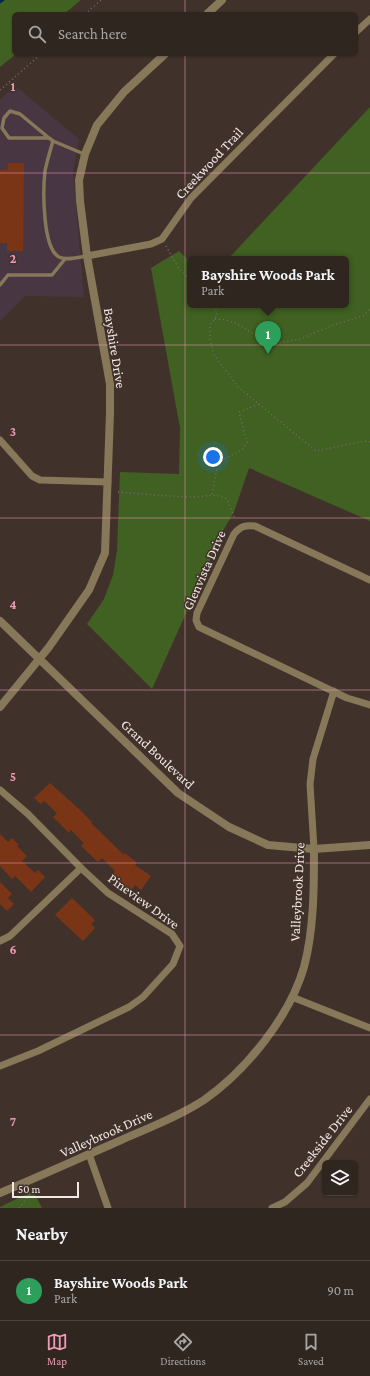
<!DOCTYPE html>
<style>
:root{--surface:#302620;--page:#3c322d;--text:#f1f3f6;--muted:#a8a5a5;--line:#4b433e;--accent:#ef9ab8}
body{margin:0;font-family:"Crimson Pro",serif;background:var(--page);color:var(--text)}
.controls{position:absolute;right:12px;bottom:12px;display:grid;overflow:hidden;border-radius:6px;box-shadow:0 1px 3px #0004}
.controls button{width:36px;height:36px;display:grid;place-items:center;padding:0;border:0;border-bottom:1px solid var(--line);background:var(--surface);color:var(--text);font:20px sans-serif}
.scale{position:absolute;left:12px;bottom:10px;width:67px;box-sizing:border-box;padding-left:4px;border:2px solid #f2e8e4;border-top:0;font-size:11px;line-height:14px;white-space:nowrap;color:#f2e8e4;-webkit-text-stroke:3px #40322b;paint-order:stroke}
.you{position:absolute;left:213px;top:457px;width:14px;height:14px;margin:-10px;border:3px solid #fff;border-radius:50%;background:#1a73e8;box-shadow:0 0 0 6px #1a73e833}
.badge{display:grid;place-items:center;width:26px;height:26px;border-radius:50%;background:var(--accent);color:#fff;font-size:13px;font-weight:700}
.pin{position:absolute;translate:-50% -33px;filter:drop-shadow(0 1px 2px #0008)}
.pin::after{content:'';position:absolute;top:21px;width:14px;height:12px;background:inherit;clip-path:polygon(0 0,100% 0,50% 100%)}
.popup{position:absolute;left:187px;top:256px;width:162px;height:52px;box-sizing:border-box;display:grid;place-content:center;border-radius:6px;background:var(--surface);filter:drop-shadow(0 1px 3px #0005);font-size:13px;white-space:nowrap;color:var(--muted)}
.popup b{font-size:15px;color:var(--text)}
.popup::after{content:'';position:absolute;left:50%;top:100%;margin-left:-8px;border:8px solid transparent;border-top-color:var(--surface)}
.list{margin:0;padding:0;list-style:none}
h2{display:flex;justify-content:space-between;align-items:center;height:52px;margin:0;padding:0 16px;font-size:17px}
h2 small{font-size:13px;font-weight:400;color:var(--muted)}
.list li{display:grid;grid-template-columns:26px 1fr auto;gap:12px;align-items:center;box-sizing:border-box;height:60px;padding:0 16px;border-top:1px solid var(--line)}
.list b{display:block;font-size:15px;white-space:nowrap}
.list p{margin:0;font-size:13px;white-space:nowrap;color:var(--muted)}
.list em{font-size:13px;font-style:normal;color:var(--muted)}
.icon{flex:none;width:22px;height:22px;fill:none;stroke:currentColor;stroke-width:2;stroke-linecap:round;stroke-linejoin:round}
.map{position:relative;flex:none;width:370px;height:1208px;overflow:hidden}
.search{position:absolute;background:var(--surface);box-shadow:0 1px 3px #0004;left:12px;right:12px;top:12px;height:44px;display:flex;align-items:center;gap:10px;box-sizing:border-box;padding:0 14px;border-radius:6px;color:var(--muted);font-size:15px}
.sheet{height:112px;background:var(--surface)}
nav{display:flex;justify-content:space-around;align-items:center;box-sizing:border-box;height:56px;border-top:1px solid var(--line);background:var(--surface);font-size:11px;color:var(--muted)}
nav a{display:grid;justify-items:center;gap:2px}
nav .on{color:var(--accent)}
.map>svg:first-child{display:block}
.education{fill:#483742}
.green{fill:#406121}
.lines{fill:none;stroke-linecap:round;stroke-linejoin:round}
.stream{stroke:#002258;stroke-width:2.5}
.building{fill:#7a3516}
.path{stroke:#776b65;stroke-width:1.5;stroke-dasharray:1 3;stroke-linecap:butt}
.service{stroke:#867859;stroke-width:3.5}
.minor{stroke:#867859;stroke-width:7}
.tertiary{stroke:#867859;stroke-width:8}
.grid{fill:none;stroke:#ef9ab8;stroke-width:1;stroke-opacity:0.55}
.labels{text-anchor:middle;stroke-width:3;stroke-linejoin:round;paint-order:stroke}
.street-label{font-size:14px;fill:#f2e8e4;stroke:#40322b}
.grid-label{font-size:13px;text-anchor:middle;font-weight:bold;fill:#ef9ab8;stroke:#40322b;stroke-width:3;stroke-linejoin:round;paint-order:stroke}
</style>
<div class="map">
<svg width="370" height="1208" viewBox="0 0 370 1208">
<rect width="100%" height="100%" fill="#40322b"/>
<!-- education -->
<path class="education" d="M15,86L79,139L73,173L84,297L25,296L0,321V100Z"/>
<!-- green -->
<g class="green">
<path d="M0,0H81L64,14H14V54H16L0,67Z"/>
<path d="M370,107V521L249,468L234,512L224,529L152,689L87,624L104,599L113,575L117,551L120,472L179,474L180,428L151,268L179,251L190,262V305H346V259H228Z"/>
<path d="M33,1191L42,1208H0V1207Z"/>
</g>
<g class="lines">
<!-- stream -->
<path class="stream" d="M0,2L3,0"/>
</g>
<!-- building -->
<g class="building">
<path d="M8,163H24L23,251H7V243H0V170H7Z"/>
<path d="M50,783L79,809L92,822L91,823L124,855L125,853L137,863L135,865L151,876L141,890L135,885L131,891L121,884L112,876L115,871L102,858L98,862L81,846L84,843L71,830L69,833L53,817L57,813L44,801L41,804L34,798Z"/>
<path d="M0,834L8,842L12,838L19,845L17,846L27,856L22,861L35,873L38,870L45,877L31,892L15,876L12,879L0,866Z"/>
<path d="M0,882L12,894L8,898L14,904L7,911L0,904Z"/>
<path d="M72,898L95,920L91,924L95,928L83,941L55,915Z"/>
</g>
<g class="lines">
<!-- path -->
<g class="path">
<path d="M85,14L101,0"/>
<path d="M0,90L41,54"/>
<path d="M166,246L179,269L190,280"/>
<path d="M215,319C237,319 250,332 268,345L300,339L333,325L363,316L370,309"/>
<path d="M259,404L316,451L365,441L370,442"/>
<path d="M118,492C142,494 166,496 191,497C207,498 210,491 227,499L235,519"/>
<path d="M212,494L218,462L242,450L247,442L239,412L259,404L238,387L214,355L210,339V325L217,316L215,305"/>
<path d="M19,1208L32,1192"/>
</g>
<!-- service -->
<g class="service">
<path d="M49,138H9L2,128L4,118L10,111L20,114L49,138L53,141L84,154"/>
<path d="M53,141C50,151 47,161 45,171C43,188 42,248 59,257C67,261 78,257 87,256"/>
<path d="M0,285L8,275H52L65,259"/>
</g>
<!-- minor -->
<g class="minor">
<path d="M356,32L370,19"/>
<path d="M87,256L151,244L162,239L191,198L334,54"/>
<path d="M0,440L32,476L40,480L108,482"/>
<path d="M370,580L255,526C245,525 241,526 234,534L197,613L196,620L199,627L347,698L370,705"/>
<path d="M0,790L28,814L81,868L108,893L172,934L180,946L173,964L143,997L129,1007L38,1051L0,1066"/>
<path d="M314,849L310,784L313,759L334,691"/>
<path d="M0,941L10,936L81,868"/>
<path d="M292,997L370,1028"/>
<path d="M89,1154L108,1208"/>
<path d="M272,1208L285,1202L307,1183L370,1099"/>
</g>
<!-- tertiary -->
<g class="tertiary">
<path d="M207,14L222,0"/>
<path d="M0,621L178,793L229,827L268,845L314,849L370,845"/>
<path d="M0,707L49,647L89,590L105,553L110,413V384L87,256L80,201L79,180L85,154L97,125L124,92L165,54"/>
<path d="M0,1193C40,1176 80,1158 119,1141C148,1128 178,1117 204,1100C246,1071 290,1016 304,967C314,930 314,887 314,849"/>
</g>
</g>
<!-- grid -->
<path class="grid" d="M185,0V14M185,54V1208M0,173H370M0,345H370M0,518H370M0,690H370M0,863H370M0,1035H370"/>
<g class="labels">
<!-- street labels -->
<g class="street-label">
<text transform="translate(209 163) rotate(-47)" y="5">Creekwood Trail</text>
<text transform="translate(115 348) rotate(81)" y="5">Bayshire Drive</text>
<text transform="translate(204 570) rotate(-66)" y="5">Glenvista Drive</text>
<text transform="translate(158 754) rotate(43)" y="5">Grand Boulevard</text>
<text transform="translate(297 892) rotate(-87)" y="5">Valleybrook Drive</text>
<text transform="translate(144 901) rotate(36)" y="5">Pineview Drive</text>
<text transform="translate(106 1133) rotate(-24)" y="5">Valleybrook Drive</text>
<text transform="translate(322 1141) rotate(-52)" y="5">Creekside Drive</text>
</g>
</g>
<g class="grid-label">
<text x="13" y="91">1</text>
<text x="13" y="263">2</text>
<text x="13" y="436">3</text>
<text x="13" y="609">4</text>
<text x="13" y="781">5</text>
<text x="13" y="954">6</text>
<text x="13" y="1126">7</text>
</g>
</svg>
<div class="controls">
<button><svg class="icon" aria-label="layers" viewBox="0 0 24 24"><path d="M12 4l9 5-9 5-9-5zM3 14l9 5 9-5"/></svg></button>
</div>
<div class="scale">50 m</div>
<div class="you"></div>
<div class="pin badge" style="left:268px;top:354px;background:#2e9e5b">1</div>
<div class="popup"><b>Bayshire Woods Park</b>Park</div>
<div class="search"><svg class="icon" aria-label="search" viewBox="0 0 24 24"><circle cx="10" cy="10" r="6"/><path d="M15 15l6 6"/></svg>Search here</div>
</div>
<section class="sheet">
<h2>Nearby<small></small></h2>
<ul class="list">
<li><span class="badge" style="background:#2e9e5b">1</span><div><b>Bayshire Woods Park</b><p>Park</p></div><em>90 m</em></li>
</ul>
</section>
<nav>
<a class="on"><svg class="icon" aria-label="map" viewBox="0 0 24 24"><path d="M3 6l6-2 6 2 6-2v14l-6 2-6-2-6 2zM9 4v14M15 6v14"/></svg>Map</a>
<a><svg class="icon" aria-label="directions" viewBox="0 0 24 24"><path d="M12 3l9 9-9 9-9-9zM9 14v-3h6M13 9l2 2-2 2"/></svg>Directions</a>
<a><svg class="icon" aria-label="saved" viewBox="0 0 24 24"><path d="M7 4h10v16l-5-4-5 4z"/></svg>Saved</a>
</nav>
